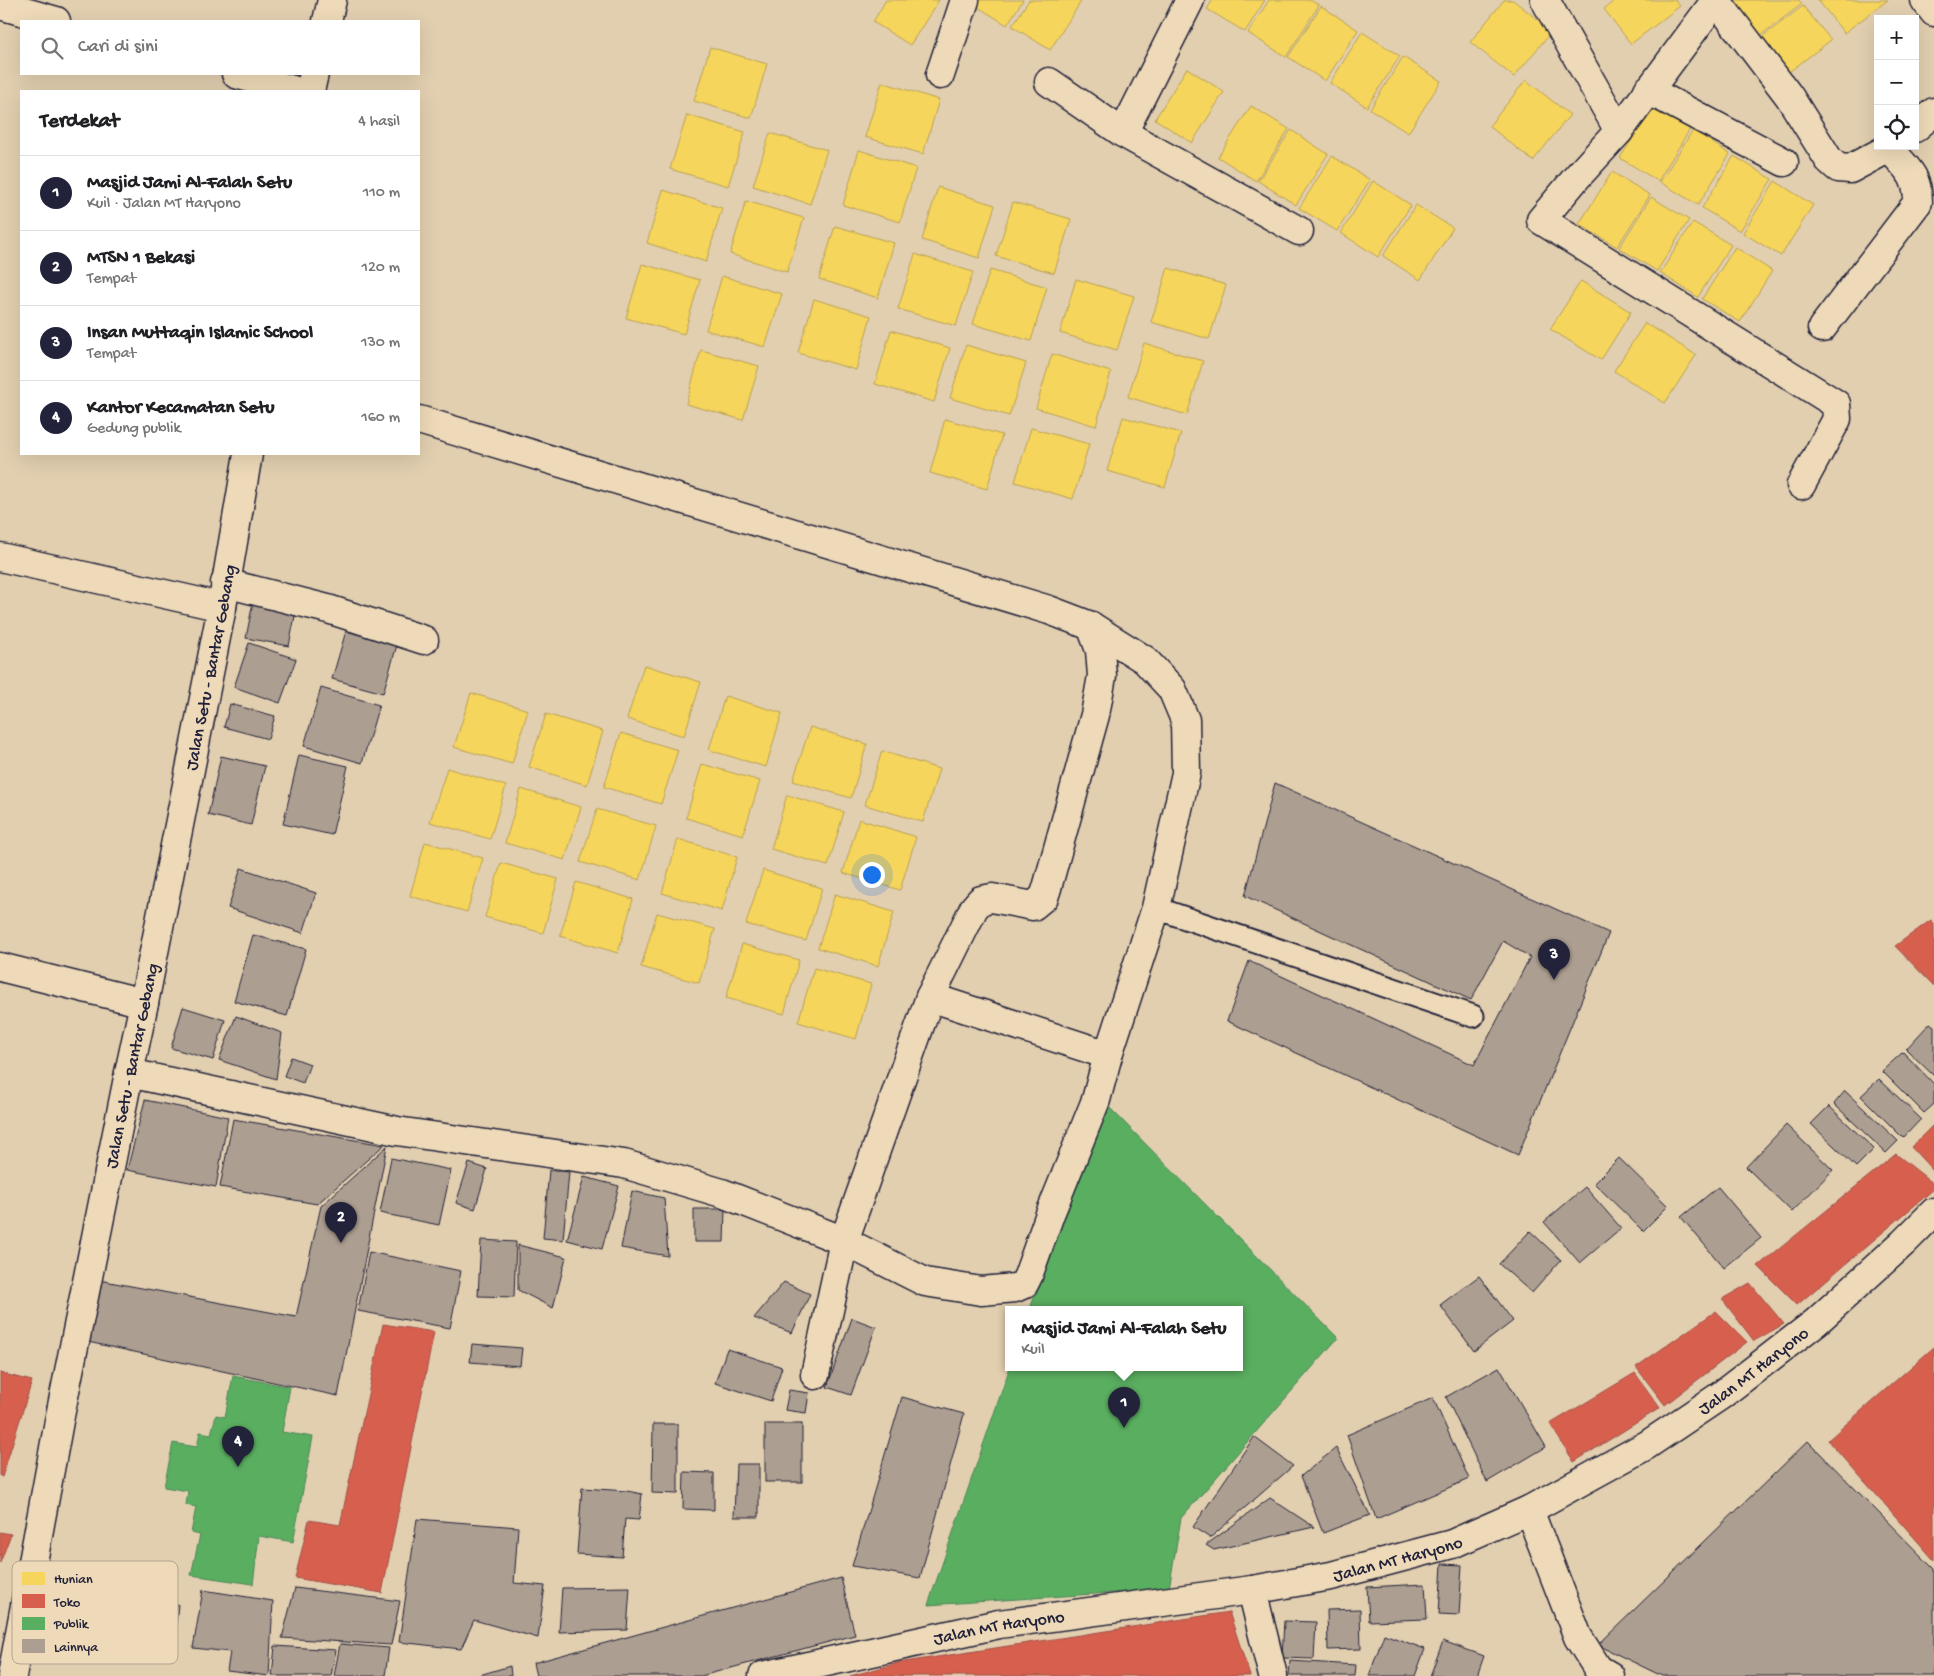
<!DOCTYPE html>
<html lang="id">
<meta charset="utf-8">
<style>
:root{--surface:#fff;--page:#f6f6f6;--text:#202124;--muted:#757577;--line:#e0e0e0;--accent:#22223b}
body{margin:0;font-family:"Gochi Hand",sans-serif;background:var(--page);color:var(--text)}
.controls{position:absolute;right:15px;top:15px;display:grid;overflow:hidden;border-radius:0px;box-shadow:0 5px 20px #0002}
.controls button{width:45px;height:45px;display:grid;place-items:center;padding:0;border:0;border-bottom:1px solid var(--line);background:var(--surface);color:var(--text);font:25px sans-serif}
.you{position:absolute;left:871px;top:874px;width:18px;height:18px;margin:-12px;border:4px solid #fff;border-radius:50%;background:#1a73e8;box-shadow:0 0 0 8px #1a73e833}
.badge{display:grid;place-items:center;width:32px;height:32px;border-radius:50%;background:var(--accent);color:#fff;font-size:16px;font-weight:700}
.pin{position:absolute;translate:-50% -41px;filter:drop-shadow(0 1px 2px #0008)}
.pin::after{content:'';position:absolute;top:26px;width:18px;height:15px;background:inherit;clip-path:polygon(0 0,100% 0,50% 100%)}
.popup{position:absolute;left:1005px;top:1306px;width:238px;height:65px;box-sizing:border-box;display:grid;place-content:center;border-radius:0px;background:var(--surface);filter:drop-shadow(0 1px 4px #0005);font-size:16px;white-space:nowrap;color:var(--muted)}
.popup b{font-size:19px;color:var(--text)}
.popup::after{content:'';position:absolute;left:50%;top:100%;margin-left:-10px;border:10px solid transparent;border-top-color:var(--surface)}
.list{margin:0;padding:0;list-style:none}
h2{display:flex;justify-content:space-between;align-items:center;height:65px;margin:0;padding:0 20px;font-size:21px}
h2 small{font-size:16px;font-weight:400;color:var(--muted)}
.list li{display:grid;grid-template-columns:32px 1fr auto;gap:15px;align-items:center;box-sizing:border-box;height:75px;padding:0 20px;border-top:1px solid var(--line)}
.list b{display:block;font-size:19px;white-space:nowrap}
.list p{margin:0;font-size:16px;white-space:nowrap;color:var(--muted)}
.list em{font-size:16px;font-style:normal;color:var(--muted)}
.icon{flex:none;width:28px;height:28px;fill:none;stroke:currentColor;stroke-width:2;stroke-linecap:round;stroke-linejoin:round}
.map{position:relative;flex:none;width:1934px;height:1676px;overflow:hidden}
.search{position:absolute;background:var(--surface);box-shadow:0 5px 20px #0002;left:20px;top:20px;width:400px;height:55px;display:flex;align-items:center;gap:12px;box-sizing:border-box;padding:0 18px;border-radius:0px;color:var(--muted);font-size:19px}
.panel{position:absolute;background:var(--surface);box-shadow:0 5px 20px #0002;left:20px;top:90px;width:400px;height:365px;border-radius:0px}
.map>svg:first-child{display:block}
.homes{fill:#f6d55c;stroke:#b69f52}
.shops{fill:#d6604d;stroke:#a04d48}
.public{fill:#5aae61;stroke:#498456}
.building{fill:#ac9e90;stroke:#22223b}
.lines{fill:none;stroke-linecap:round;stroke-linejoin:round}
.lane-casing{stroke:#22223b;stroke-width:25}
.street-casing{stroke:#22223b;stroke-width:31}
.secondary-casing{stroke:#22223b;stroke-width:31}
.lane{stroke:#eedab8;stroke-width:21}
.street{stroke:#eedab8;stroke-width:28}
.secondary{stroke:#eedab8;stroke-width:28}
.labels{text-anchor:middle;stroke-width:5;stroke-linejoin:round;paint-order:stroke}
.street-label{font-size:18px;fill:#22223b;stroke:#eedab8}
.key{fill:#eedab8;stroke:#b1a392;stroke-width:1}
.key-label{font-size:14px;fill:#22223b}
</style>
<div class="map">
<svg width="1934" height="1676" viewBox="0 0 1934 1676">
<rect width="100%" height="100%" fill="#e2cfb0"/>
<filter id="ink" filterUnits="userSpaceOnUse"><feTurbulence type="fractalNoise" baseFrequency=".02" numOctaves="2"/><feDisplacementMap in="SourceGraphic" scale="10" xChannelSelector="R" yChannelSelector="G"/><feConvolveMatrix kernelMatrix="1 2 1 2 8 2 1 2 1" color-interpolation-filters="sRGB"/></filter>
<g filter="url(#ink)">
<!-- homes -->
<g class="homes">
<path d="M886,0H939L910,45L873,22Z"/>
<path d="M971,0H1023L1007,25L970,2Z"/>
<path d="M1029,0H1082L1050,50L1012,26Z"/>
<path d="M1213,0H1265L1245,32L1207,9Z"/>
<path d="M1269,0H1310L1319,5L1286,57L1248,33Z"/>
<path d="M1504,0H1513L1552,31L1514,77L1470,42Z"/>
<path d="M1615,0H1675L1680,6L1631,44L1604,9Z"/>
<path d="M1734,0H1799L1802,4L1753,41L1726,6Z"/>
<path d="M1818,0H1888L1844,33Z"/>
<path d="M1321,6L1358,30L1325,81L1288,57Z"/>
<path d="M1803,6L1831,40L1781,78L1755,42Z"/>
<path d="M1362,32L1400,56L1367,107L1330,83Z"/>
<path d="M710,47L767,64L751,118L694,101Z"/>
<path d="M1403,57L1441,81L1408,133L1370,109Z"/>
<path d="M1187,68L1224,92L1192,143L1155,119Z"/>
<path d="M1526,80L1570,115L1533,161L1489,126Z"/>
<path d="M882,82L939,100L923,154L865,137Z"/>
<path d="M1251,106L1289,129L1256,181L1218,157Z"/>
<path d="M1653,106L1690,129L1658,181L1620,158Z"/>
<path d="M687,115L745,132L728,186L670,169Z"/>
<path d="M1291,130L1328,154L1296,205L1258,181Z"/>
<path d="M1693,130L1730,154L1698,205L1660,182Z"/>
<path d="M770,133L827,150L810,204L753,186Z"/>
<path d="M859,150L916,168L900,222L843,205Z"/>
<path d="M1332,156L1370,180L1337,231L1299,208Z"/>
<path d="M1734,156L1772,179L1740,231L1702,208Z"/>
<path d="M1612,172L1650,195L1617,247L1579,224Z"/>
<path d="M1373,181L1411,205L1378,257L1341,233Z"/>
<path d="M1775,181L1813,205L1781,256L1743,233Z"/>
<path d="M938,187L995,205L979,258L922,240Z"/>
<path d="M663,190L722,208L706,262L647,243Z"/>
<path d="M1651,197L1689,220L1657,271L1619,248Z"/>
<path d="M746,201L804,218L787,272L730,254Z"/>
<path d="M1013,202L1071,219L1054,273L996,256Z"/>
<path d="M1416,205L1453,228L1420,280L1383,256Z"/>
<path d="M1693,222L1731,245L1698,297L1660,273Z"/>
<path d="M835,226L894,243L878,298L819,279Z"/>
<path d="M1735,247L1772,271L1740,322L1702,299Z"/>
<path d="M915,254L973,272L956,326L898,309Z"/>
<path d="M642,264L700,280L684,334L626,318Z"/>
<path d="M1168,268L1226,285L1209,339L1151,322Z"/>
<path d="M990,270L1047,287L1031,341L973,324Z"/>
<path d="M722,276L782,294L765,347L706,330Z"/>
<path d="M1076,279L1134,296L1117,350L1060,333Z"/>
<path d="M1581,281L1631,312L1601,360L1550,329Z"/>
<path d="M814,299L871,316L856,370L798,353Z"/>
<path d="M1645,323L1696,355L1665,403L1614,371Z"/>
<path d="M891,330L950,348L934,402L875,384Z"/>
<path d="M1144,343L1203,361L1187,415L1128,397Z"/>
<path d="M966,345L1026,363L1009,416L950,398Z"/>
<path d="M701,350L759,366L743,420L686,404Z"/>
<path d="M1052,354L1111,372L1096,426L1036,408Z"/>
<path d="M1123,417L1181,433L1165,487L1107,471Z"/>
<path d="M945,419L1002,435L987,489L930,473Z"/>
<path d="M1031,428L1089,444L1073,499L1015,482Z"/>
<path d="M644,665L701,682L684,736L627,719Z"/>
<path d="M471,693L528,710L512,764L454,747Z"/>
<path d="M725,696L782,713L766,767L709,750Z"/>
<path d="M546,714L603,731L587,785L529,767Z"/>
<path d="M810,727L867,744L851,798L793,781Z"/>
<path d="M621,733L678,750L661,804L604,787Z"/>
<path d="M882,751L939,769L923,822L865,805Z"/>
<path d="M702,764L760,781L743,835L686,818Z"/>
<path d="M447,768L506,786L490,839L430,822Z"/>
<path d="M521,789L581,807L565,860L505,843Z"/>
<path d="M787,795L844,812L828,866L771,849Z"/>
<path d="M597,809L656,826L640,880L580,862Z"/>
<path d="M859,819L916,837L900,890L843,873Z"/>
<path d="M678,839L737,857L722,911L662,893Z"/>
<path d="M425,842L483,858L467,912L410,896Z"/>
<path d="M501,863L558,879L543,933L485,917Z"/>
<path d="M763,870L822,888L806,941L746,924Z"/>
<path d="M576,882L633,899L618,953L560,936Z"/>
<path d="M835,894L894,912L878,966L818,948Z"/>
<path d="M657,913L715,929L699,983L641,967Z"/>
<path d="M742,944L799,960L784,1014L726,998Z"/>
<path d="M814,968L871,984L856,1039L798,1022Z"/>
</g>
<!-- shops -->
<g class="shops">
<path d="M1931,920L1934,923V986L1895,946Z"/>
<path d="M1934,1124V1172L1911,1147Z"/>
<path d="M1896,1154L1934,1184V1189L1797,1305L1758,1266Z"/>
<path d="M1750,1283L1784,1324L1754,1341L1722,1299Z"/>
<path d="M1716,1311L1747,1342L1665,1405L1636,1367Z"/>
<path d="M383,1324L434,1332L382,1593L295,1578L309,1520L340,1525Z"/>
<path d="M1934,1347V1560L1828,1440Z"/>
<path d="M0,1373L32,1381L2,1477L0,1476Z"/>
<path d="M1635,1373L1660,1408L1574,1462L1550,1424Z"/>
<path d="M0,1532L11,1534L0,1563Z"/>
<path d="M1229,1612L1250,1676H850L898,1663Z"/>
</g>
<!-- public -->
<g class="public">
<path d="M1102,1100L1338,1338L1181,1518L1169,1589L928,1605L1010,1367H1239V1309H1030Z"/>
<path d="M233,1376L290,1387L282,1432L313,1437L293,1542L259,1536L253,1584L191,1575L200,1535L191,1533L196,1507L186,1505L188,1491L164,1487L173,1443L197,1447L200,1432L211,1434L216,1415L225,1417Z"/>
</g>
<!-- building -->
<g class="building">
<path d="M254,597L297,606L289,646L246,638Z"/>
<path d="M346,631L397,645L383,693L332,679Z"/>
<path d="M249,643L296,659L280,703L234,687Z"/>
<path d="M321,688L379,705L362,763L304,746Z"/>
<path d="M230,704L275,716L268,739L224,727Z"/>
<path d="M299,755L348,766L332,835L283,824Z"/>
<path d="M221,756L265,766L251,825L208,815Z"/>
<path d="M1275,783L1609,933L1518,1155L1227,1021L1249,961L1474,1065L1530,957L1503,941L1471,1000L1245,896Z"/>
<path d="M241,868L316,893L303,933L228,908Z"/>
<path d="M253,935L306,949L287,1016L234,1001Z"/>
<path d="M183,1007L225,1020L213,1060L171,1048Z"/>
<path d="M236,1016L282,1033L276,1079L219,1060Z"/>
<path d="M1930,1023L1934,1026V1076L1906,1049Z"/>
<path d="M1903,1052L1934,1084V1104L1924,1113L1882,1071Z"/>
<path d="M291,1057L310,1064L303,1083L284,1076Z"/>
<path d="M1879,1079L1921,1119L1903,1138L1861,1096Z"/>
<path d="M1845,1091L1898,1141L1886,1153L1834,1104Z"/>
<path d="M145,1100L228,1117L216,1187L127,1170Z"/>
<path d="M1829,1106L1874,1149L1856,1167L1811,1124Z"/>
<path d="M233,1119L384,1145L317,1204L220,1187Z"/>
<path d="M1786,1125L1833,1170L1792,1212L1746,1167Z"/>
<path d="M387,1146L338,1396L88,1342L99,1280L296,1317L321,1206Z"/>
<path d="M391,1158L451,1170L439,1225L380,1213Z"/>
<path d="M1619,1158L1668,1206L1643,1231L1594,1183Z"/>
<path d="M469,1163L487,1169L475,1209L456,1203Z"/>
<path d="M549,1170L569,1172L563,1240L543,1238Z"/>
<path d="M584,1177L619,1186L602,1249L567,1240Z"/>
<path d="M1585,1187L1621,1228L1580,1263L1544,1222Z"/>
<path d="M1718,1187L1761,1238L1724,1268L1681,1217Z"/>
<path d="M632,1191L664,1198L668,1256L621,1248Z"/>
<path d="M694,1209H725L724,1242H694Z"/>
<path d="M1530,1231L1561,1260L1532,1293L1499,1264Z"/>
<path d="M481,1240L516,1242L514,1297L478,1296Z"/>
<path d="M518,1245L566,1257L553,1308L518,1290Z"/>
<path d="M369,1252L461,1271L450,1328L358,1311Z"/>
<path d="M1479,1276L1513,1321L1474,1351L1440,1305Z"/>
<path d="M784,1282L810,1294L792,1333L754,1318Z"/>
<path d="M852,1318L876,1327L851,1395L827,1387Z"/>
<path d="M472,1344L522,1348L520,1366L470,1362Z"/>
<path d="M727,1349L782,1367L771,1401L715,1383Z"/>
<path d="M1499,1367L1546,1447L1487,1482L1446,1397Z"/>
<path d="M789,1390L809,1393L806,1413L785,1410Z"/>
<path d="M902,1397L964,1414L920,1578L852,1566Z"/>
<path d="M1433,1398L1469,1479L1376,1519L1347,1435Z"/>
<path d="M653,1424H678V1494L652,1493Z"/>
<rect x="765" y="1424" width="37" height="58"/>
<path d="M1254,1437L1293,1466L1210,1538L1193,1527Z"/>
<path d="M1808,1441L1934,1569V1676H1662L1598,1645Z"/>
<path d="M1336,1448L1370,1515L1323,1533L1301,1476Z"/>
<path d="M736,1464H759V1517H734Z"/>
<path d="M684,1472L714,1473V1510L683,1509Z"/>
<path d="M582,1488L627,1491L642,1494L639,1520L625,1519L622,1557L577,1554Z"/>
<path d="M1270,1498L1314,1527L1214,1550L1206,1545Z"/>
<path d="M417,1519L518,1527L514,1583L545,1586L538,1638L474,1620L461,1649L399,1642Z"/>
<path d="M1442,1564L1462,1565L1459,1615L1439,1614Z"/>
<path d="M841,1578L855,1635L701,1676H536L533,1663Z"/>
<path d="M1425,1584L1427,1619L1369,1621L1367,1587Z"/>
<path d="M630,1587L627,1630L559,1632L562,1588Z"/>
<path d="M295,1588L400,1601L391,1645L282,1638Z"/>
<path d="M203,1590L273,1601L269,1676L227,1671L230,1652L193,1648Z"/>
<path d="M111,1595L178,1604L175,1635L108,1628Z"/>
<path d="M1360,1609L1361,1649L1328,1650L1327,1610Z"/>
<path d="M1284,1621L1316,1622L1314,1659L1282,1658Z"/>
<path d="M1384,1634L1425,1649L1415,1676H1369Z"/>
<path d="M1443,1641L1484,1656L1477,1676H1430Z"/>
<path d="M340,1644L389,1648L385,1676H334Z"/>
<path d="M275,1646L336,1650L331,1676H272Z"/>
<path d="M1290,1661L1356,1665L1355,1676H1289Z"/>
<path d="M510,1666L511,1676H476Z"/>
</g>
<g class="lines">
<defs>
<path id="lane" d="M1156,908L1473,1016"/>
<g id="street">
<path d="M1545,0L1619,131"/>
<path d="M1716,0L1619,131L1577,177L1541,220L1836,404L1837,419L1801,485"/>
<path d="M1716,0L1789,96L1829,160L1838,168L1850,169L1893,146"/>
<path d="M1925,0L1934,12"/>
<path d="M0,5L56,21"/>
<path d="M236,74L296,91"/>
<path d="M940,75L965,0"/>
<path d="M1049,82L1123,133L1299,231"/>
<path d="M1648,90L1784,162"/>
<path d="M1915,128L1934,112"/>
<path d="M1123,133L1190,0"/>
<path d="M1822,328L1918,202C1918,175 1906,168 1890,149"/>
<path d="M0,557L222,607"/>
<path d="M225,583L328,609L424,640"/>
<path d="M0,967L144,1003"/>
<path d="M930,997L1108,1055"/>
<path d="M129,1073L397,1131L624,1164L722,1193L844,1241L925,1282L981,1291L1015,1288L1024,1284L1028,1276L1050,1214L1096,1100L1108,1055L1156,908L1186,773L1185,720L1172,689L1145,660L1091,626L1049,610L419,420"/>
<path d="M815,1375L844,1241L930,997L974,908L981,900L992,898L1033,906L1044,897L1047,888L1095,715L1102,676L1100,650L1091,626"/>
<path d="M1529,1510L1578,1637L1598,1669L1610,1676"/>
</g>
<g id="secondary">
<path d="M327,21L332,0"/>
<path d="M310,91L314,74"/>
<path d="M1252,1590L1273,1676"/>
<path id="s1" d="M12,1676L59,1421L129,1073L144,1003L222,607L248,454"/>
<path id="s2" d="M763,1676L999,1624L1252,1590L1331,1576L1452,1544L1529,1510L1647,1445L1720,1396L1816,1322L1903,1243L1934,1212"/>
</g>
</defs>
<!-- lane casing -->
<use href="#lane" class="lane-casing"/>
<!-- street casing -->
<use href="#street" class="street-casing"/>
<!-- secondary casing -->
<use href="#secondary" class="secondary-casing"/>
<!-- lane -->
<use href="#lane" class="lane"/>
<!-- street -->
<use href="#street" class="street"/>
<!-- secondary -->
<use href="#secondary" class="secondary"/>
</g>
</g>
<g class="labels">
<!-- street labels -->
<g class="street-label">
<text dy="6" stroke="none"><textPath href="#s1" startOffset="1028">Jalan Setu - Bantar Gebang</textPath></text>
<text dy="6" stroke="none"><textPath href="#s1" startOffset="622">Jalan Setu - Bantar Gebang</textPath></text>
<text dy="6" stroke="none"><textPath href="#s2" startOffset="1051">Jalan MT Haryono</textPath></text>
<text dy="6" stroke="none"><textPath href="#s2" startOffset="646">Jalan MT Haryono</textPath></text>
<text dy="6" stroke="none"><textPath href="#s2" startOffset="241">Jalan MT Haryono</textPath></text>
</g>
</g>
<!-- legend -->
<rect x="12" y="1561" width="166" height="103" rx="8" class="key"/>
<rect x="22" y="1572" width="23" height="13" fill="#f6d55c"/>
<rect x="22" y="1594" width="23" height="14" fill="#d6604d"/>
<rect x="22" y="1617" width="23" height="13" fill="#5aae61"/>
<rect x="22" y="1639" width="23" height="14" fill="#ac9e90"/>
<g class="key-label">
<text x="54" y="1583">Hunian</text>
<text x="54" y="1606">Toko</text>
<text x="54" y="1628">Publik</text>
<text x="54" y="1651">Lainnya</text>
</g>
</svg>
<div class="controls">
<button>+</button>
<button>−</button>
<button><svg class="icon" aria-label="locate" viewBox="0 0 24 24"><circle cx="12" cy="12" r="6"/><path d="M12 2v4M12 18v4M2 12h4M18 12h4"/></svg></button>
</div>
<div class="you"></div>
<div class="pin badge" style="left:1124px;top:1428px">1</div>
<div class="popup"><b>Masjid Jami Al-Falah Setu</b>Kuil</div>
<div class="pin badge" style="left:341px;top:1243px">2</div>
<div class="pin badge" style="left:1554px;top:980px">3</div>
<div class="pin badge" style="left:238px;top:1467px">4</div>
<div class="search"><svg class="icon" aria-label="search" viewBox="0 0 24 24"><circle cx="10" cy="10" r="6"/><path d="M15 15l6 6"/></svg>Cari di sini</div>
<section class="panel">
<h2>Terdekat<small>4 hasil</small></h2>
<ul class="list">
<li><span class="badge">1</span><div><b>Masjid Jami Al-Falah Setu</b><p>Kuil · Jalan MT Haryono</p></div><em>110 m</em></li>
<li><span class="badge">2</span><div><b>MTSN 1 Bekasi</b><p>Tempat</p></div><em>120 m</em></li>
<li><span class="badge">3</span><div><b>Insan Muttaqin Islamic School</b><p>Tempat</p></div><em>130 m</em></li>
<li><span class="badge">4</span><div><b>Kantor Kecamatan Setu</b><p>Gedung publik</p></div><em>160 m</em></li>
</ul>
</section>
</div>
